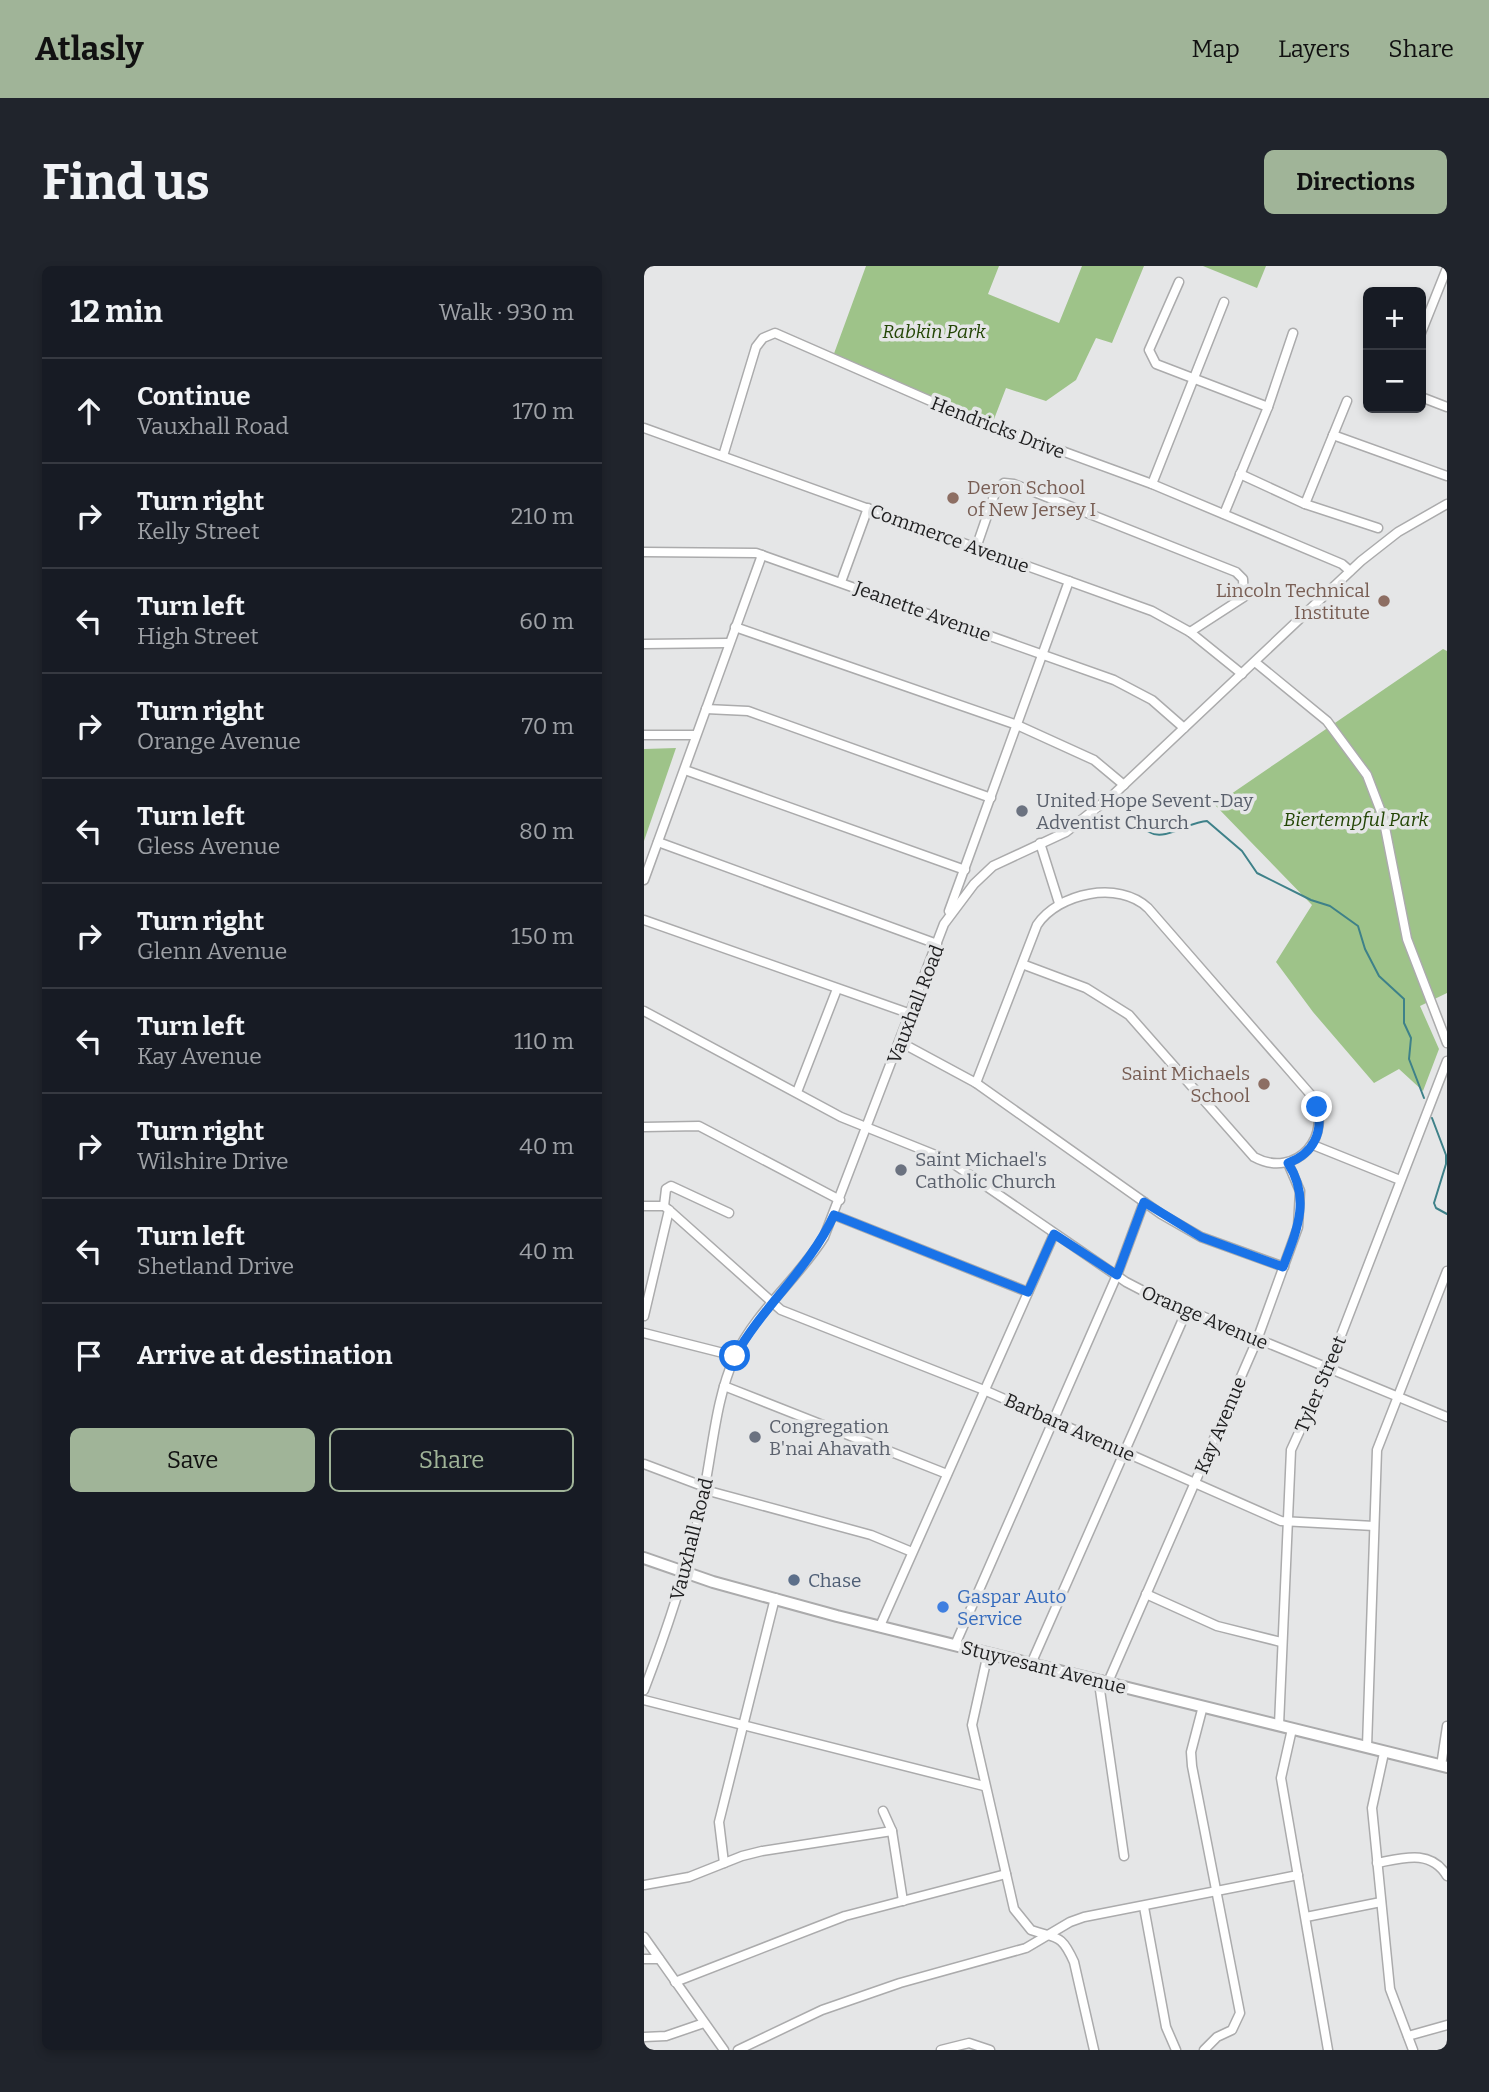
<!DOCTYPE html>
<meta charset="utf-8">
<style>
:root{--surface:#171b24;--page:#20242c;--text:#f1f3f6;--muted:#9ea1a6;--line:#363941;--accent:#a0b498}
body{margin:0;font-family:Bitter,serif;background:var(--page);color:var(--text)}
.controls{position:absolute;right:21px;top:21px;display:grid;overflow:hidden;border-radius:10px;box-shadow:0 4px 10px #0003}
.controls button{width:63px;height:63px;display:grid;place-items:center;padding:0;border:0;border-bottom:2px solid var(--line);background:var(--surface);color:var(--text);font:35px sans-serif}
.stop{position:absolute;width:21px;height:21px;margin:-16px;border:5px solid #1a73e8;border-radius:50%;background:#fff}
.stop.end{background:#1a73e8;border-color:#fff;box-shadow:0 2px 7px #0008}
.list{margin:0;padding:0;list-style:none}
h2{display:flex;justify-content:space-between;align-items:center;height:91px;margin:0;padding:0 28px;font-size:30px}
h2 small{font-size:23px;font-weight:400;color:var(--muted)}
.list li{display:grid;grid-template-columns:46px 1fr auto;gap:21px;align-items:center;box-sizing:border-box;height:105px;padding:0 28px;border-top:2px solid var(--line)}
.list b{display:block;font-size:26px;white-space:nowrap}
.list p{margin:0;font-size:23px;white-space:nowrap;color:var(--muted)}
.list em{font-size:23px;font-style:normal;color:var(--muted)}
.actions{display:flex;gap:14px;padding:21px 28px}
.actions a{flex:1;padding:16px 0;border:2px solid var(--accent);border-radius:10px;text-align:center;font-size:24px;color:var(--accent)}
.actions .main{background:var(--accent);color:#111}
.icon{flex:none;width:38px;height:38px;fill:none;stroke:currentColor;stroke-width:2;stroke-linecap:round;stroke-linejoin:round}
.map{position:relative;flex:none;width:803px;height:1784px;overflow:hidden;border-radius:10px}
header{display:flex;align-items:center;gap:42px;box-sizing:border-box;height:98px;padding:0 35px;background:var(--accent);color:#111}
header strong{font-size:33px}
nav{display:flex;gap:38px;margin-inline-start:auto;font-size:24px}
.intro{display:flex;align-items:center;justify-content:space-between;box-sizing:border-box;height:168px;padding:0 42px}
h1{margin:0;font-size:49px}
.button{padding:18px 32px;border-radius:10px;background:var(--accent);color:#111;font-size:24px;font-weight:700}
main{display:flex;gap:42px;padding:0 42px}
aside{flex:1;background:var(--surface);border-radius:10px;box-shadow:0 4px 10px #0003}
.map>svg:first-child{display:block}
.green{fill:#9ec389}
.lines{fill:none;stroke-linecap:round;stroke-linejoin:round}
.stream{stroke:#3e8189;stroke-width:2}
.minor-casing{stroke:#ababac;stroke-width:11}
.major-casing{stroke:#ababac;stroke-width:14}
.minor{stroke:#fff;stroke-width:8}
.major{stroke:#fff;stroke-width:10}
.route{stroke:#1a73e8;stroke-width:9}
.education-dot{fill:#8d6e63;stroke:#e5e6e7;stroke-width:2.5}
.worship-dot{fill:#6b7280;stroke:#e5e6e7;stroke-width:2.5}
.service-dot{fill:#5c6f8a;stroke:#e5e6e7;stroke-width:2.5}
.shop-dot{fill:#3f7fe0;stroke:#e5e6e7;stroke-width:2.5}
.labels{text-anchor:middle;stroke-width:7;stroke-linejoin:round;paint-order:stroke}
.park-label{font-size:19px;font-style:italic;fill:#244606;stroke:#e5e6e7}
.street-label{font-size:19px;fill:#1e1e1f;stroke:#e5e6e7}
.education-label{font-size:19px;fill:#785e54;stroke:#e5e6e7;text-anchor:end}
.worship-label{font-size:19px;fill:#5b616d;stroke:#e5e6e7;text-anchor:start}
.service-label{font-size:19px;fill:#4e5e75;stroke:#e5e6e7;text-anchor:start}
.shop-label{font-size:19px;fill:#366cbe;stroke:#e5e6e7;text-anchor:start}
</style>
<header>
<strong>Atlasly</strong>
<nav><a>Map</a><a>Layers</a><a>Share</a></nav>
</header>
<div class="intro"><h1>Find us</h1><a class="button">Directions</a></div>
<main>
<aside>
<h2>12 min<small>Walk · 930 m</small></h2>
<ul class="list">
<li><svg class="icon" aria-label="ahead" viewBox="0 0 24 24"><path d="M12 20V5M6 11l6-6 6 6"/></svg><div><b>Continue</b><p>Vauxhall Road</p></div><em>170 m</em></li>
<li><svg class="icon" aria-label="right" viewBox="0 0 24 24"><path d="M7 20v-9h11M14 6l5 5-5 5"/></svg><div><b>Turn right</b><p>Kelly Street</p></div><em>210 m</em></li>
<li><svg class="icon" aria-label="left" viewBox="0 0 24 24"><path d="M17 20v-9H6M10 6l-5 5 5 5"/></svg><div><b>Turn left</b><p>High Street</p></div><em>60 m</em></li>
<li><svg class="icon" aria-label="right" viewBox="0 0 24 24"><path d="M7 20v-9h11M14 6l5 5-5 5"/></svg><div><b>Turn right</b><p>Orange Avenue</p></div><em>70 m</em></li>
<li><svg class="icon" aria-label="left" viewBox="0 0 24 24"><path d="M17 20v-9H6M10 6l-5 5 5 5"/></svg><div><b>Turn left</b><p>Gless Avenue</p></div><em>80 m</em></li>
<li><svg class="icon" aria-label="right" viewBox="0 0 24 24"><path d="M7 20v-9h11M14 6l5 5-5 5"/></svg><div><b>Turn right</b><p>Glenn Avenue</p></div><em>150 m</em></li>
<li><svg class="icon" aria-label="left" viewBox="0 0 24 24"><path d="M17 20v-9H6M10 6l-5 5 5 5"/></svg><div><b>Turn left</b><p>Kay Avenue</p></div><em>110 m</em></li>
<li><svg class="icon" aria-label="right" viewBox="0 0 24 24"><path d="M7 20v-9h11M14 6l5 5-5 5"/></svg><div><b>Turn right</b><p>Wilshire Drive</p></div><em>40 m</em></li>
<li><svg class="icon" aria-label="left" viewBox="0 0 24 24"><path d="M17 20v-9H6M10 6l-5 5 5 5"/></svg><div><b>Turn left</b><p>Shetland Drive</p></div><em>40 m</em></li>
<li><svg class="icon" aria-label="arrive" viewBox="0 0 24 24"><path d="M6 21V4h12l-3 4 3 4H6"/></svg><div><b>Arrive at destination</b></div></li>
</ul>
<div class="actions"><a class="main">Save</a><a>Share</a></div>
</aside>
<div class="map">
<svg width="803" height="1784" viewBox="0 0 803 1784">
<rect width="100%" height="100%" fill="#e5e6e7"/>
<!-- green -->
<g class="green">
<path d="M222,0H355L344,28L415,57L438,0H500L468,77L452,72L432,114L402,135L362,122L347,161L188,93Z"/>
<path d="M559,0H622L613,22Z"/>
<path d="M799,383L803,385V727L776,740L795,783L779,825L755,803L730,817L669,746L632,696L668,639L571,539Z"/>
<path d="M32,482L0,575V483Z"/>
</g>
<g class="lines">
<!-- stream -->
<g class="stream">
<path d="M477,539C485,547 495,561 505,566C521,576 546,555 563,555L598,585L613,607L667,634L686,640L714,660L721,683L735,710L760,733V757L767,772L765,793L780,832"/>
<path d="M788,852L802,889V898L790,937L792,942L803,948"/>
</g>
<defs>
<g id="minor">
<path d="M535,16L505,84L512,98L624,141"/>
<path d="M777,67L803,2"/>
<path d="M777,131L803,141"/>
<path d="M0,162L508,345L546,366L598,408"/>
<path d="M689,169L803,210"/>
<path d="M79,190L112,81L119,72L131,67L314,147L508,218L698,298L706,305"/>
<path d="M596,208L661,238L734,262"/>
<path d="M508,218L580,36"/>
<path d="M661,238L703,135"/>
<path d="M580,248L624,141L649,67"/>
<path d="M332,282L352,224L360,217L370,218L592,306L599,313L600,331L546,366"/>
<path d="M0,286L112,287L470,414L508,434L540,462"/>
<path d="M197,316L224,242"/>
<path d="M91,361L373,459L450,494L480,519"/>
<path d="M0,378L84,377"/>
<path d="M611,396L683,455L723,509L739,551L763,673L803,777"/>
<path d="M62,443L104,445L347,532"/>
<path d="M0,469H52"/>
<path d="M41,504L321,604"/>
<path d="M14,576L293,678"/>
<path d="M396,577L415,637"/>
<path d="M0,614L118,289"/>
<path d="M305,645L425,315"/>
<path d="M0,654L267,748"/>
<path d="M0,745L197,851L304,894L482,1016L507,1029L803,1151"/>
<path d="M256,776L332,817L517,948L557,971L640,1001"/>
<path d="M332,817L393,659C414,627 475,614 504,642L667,829C692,869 652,914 610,891L485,749L442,722L378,698"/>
<path d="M153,826L193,723"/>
<path d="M0,861L55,860L196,934"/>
<path d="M669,879L756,914"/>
<path d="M0,940H20L25,944L137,1044L340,1124L637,1255L730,1260"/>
<path d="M20,940L22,923L27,920L85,947"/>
<path d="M190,949L384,1026"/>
<path d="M0,1050L25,944"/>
<path d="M0,1067L91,1090"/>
<path d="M80,1120L303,1208"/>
<path d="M0,1198L61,1221"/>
<path d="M61,1224L227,1269L268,1286"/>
<path d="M502,1328L573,1360L637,1376"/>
<path d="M236,1360L410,968"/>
<path d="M311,1379L473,1009L500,936"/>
<path d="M344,1387L328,1459L370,1643L387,1664C413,1673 417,1667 430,1696L450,1784"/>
<path d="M387,1398L543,1044"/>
<path d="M458,1414L456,1424L480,1590"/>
<path d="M464,1416L613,1074L654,961L656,925L644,897"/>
<path d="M0,1424C25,1359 47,1293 60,1225C69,1180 72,1132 91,1090C113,1044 154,1013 180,971L300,658L330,618L349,600L422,566L469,529L717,295L754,266L803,238"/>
<path d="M0,1434L340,1520"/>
<path d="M559,1440L547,1486L548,1500L596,1747L588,1764L573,1771L560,1784"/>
<path d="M635,1459L647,1184L684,1103L803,795"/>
<path d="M648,1463L637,1512L684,1784"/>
<path d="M723,1481L733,1184L803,1005"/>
<path d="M740,1487L728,1542L746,1723L769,1784"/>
<path d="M797,1500L803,1460"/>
<path d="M239,1545L248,1565L259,1635"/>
<path d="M80,1597L75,1556L131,1332"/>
<path d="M733,1597C759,1592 787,1583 803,1610"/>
<path d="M0,1619L45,1611L98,1590L118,1585L248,1565"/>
<path d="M500,1641L522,1761L532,1784"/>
<path d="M662,1651L737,1636"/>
<path d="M0,1671L80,1784"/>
<path d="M0,1693H15"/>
<path d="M31,1716L201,1650L362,1608"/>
<path d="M764,1770L803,1759"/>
<path d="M0,1771L22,1770L60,1757"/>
<path d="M94,1784L178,1744L256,1717L382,1682L426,1656L440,1651L654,1609"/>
<path d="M297,1784L325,1777L346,1784"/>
</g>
<path id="major" d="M0,1292L69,1316L193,1350L803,1501"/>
</defs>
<!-- minor casing -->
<use href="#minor" class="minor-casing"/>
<!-- major casing -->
<use href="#major" class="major-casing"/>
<!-- minor -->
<use href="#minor" class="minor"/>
<!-- major -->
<use href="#major" class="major"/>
</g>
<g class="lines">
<!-- route -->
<path class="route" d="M91,1090C120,1039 165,1003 190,949L384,1026L410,968L473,1009L500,936L557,971L639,1001C653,964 667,933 644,897C669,888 680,866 673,841"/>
</g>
<!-- markers -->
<g class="education-dot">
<circle cx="309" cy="232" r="7"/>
<circle cx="740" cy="335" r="7"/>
<circle cx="620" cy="818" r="7"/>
</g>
<g class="worship-dot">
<circle cx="378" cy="545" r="7"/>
<circle cx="257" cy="904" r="7"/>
<circle cx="111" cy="1171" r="7"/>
</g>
<circle class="service-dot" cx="150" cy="1314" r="7"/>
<circle class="shop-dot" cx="299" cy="1341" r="7"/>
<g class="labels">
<!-- park labels -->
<g class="park-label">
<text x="290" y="72">Rabkin Park</text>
<text x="712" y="560">Biertempful Park</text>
</g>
<!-- street labels -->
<g class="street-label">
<text transform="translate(354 161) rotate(21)" y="7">Hendricks Drive</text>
<text transform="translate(306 272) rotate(20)" y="7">Commerce Avenue</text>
<text transform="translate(279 345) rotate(20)" y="7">Jeanette Avenue</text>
<text transform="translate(271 738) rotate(-69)" y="7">Vauxhall Road</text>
<text transform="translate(561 1051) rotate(23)" y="7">Orange Avenue</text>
<text transform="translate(676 1118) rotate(-67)" y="7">Tyler Street</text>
<text transform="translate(576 1159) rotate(-67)" y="7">Kay Avenue</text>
<text transform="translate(426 1161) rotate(24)" y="7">Barbara Avenue</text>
<text transform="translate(47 1273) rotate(-76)" y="7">Vauxhall Road</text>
<text transform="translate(400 1401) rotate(14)" y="7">Stuyvesant Avenue</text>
</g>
<!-- education labels -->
<g class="education-label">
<text x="323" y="228" text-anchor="start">Deron School<tspan x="323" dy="22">of New Jersey I</tspan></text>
<text x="726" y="331">Lincoln Technical<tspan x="726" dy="22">Institute</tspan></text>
<text x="606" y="814">Saint Michaels<tspan x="606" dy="22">School</tspan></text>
</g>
<!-- worship labels -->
<g class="worship-label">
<text x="392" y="541">United Hope Sevent-Day<tspan x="392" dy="22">Adventist Church</tspan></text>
<text x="271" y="900">Saint Michael's<tspan x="271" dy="22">Catholic Church</tspan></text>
<text x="125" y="1167">Congregation<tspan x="125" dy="22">B'nai Ahavath</tspan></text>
</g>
<!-- service labels -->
<g class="service-label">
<text x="164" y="1321">Chase</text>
</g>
<!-- shop labels -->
<g class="shop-label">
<text x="313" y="1337">Gaspar Auto<tspan x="313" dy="22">Service</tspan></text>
</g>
</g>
</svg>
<div class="controls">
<button>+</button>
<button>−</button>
</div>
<div class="stop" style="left:91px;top:1090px"></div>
<div class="stop end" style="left:673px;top:841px"></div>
</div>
</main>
